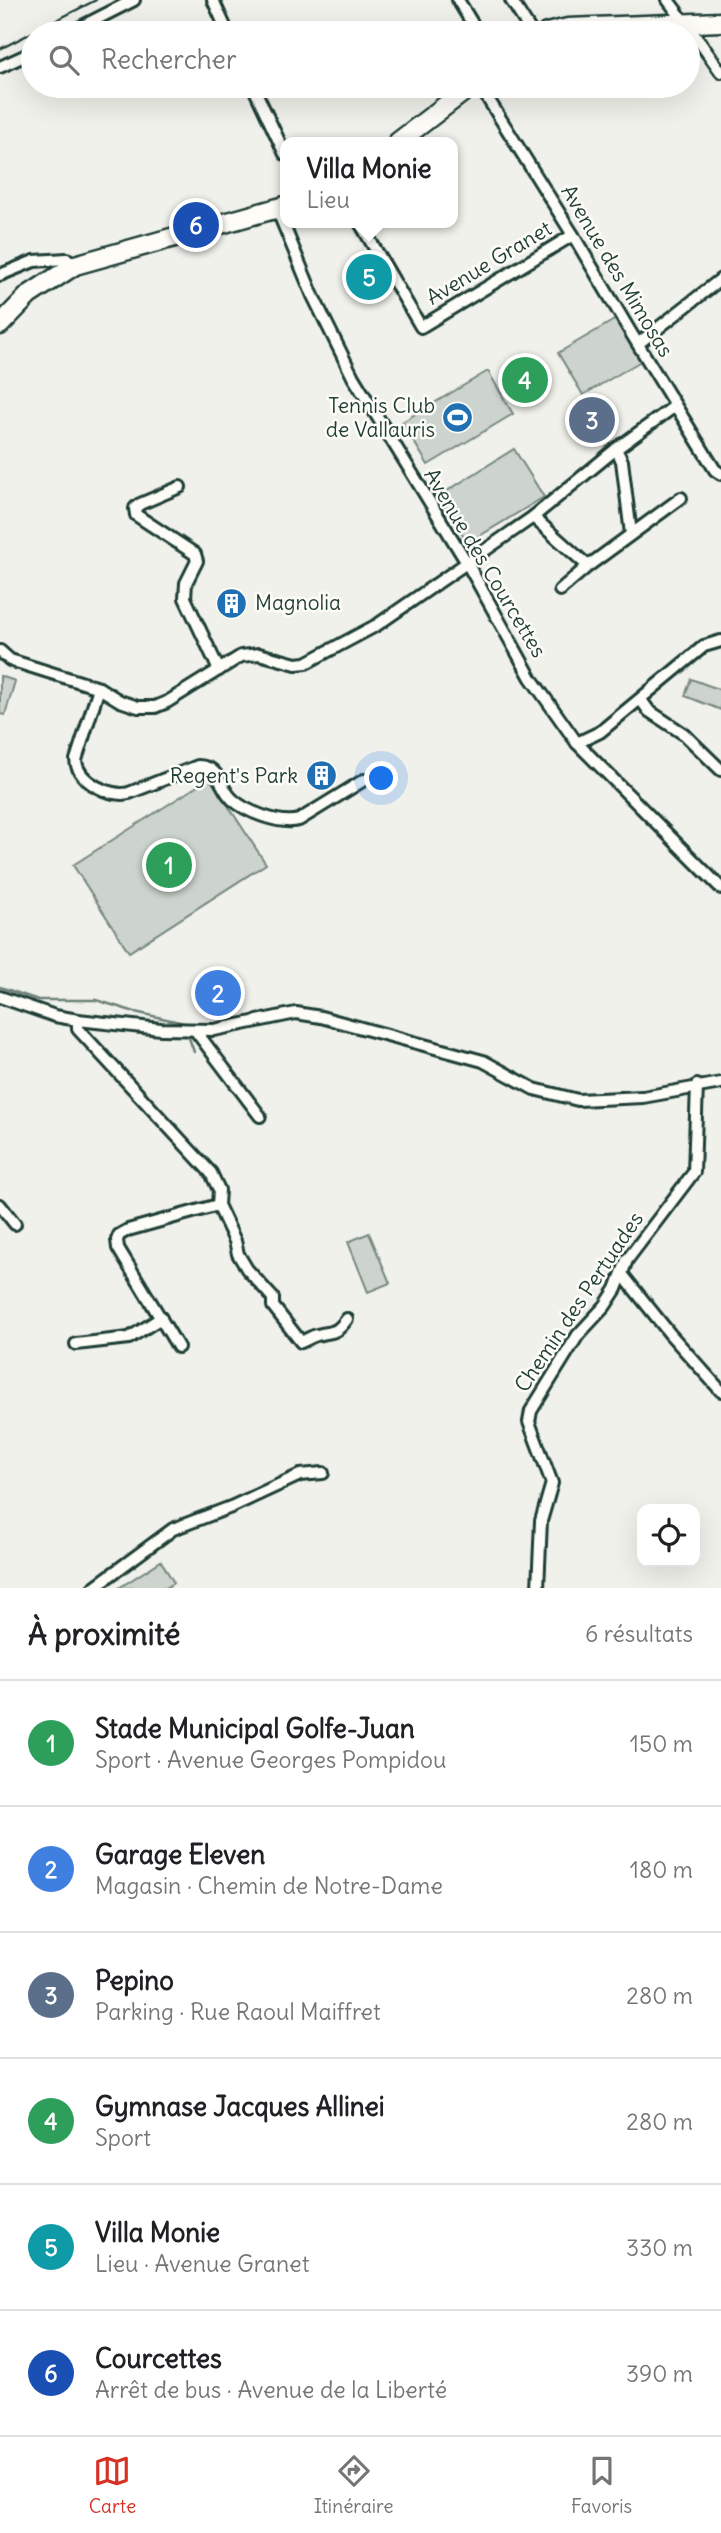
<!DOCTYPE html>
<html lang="fr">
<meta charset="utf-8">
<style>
:root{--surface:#fff;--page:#f2f2f2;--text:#202124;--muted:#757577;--line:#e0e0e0;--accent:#d93025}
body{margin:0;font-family:Delius,sans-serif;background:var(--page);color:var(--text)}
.controls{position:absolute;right:21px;bottom:21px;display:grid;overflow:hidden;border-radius:14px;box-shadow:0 7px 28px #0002}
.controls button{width:63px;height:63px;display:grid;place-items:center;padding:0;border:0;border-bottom:2px solid var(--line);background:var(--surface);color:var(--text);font:35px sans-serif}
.you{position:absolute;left:382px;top:779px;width:24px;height:24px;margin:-18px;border:5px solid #fff;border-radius:50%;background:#1a73e8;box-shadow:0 0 0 10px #1a73e833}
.badge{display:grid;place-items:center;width:46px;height:46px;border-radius:50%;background:var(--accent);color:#fff;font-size:23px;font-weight:700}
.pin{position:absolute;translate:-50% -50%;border:4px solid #fff;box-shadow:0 2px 7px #0006}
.popup{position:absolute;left:280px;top:137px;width:178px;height:91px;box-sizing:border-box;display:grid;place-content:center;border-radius:14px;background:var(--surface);filter:drop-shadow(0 2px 5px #0005);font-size:23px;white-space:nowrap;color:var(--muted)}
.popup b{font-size:26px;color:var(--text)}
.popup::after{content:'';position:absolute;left:50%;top:100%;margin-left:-14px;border:14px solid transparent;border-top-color:var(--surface)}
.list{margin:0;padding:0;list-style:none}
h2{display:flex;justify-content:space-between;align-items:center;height:91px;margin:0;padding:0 28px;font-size:30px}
h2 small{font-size:23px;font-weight:400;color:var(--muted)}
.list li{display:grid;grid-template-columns:46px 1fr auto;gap:21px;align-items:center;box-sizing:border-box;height:126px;padding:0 28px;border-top:2px solid var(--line)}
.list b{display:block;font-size:26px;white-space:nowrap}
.list p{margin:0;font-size:23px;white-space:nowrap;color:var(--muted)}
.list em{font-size:23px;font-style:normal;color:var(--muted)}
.icon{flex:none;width:38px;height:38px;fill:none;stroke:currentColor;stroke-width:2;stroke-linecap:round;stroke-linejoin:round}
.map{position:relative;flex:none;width:721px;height:1588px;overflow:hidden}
.search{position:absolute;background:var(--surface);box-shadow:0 7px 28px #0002;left:21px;right:21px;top:21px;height:77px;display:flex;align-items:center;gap:18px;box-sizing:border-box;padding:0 24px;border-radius:38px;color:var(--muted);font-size:26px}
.sheet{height:847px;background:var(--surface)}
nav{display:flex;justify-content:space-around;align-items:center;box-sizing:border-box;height:98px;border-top:2px solid var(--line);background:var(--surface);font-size:19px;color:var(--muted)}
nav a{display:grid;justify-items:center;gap:4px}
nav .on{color:var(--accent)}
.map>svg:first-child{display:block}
.green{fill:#cdd3cd;stroke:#768880;stroke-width:2}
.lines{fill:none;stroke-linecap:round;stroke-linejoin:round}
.stream{stroke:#6c8077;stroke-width:2.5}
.street-casing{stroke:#1f3d34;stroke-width:16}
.primary-casing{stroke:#1f3d34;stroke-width:23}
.street{stroke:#fdfcf7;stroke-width:10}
.primary{stroke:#fdfcf7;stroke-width:18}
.rail{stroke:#1f3d34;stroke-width:2.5}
.labels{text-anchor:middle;stroke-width:5;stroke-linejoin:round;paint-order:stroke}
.street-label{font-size:21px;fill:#1f3d34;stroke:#fdfcf7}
.poi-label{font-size:21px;fill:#1f3d34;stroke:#fdfcf7;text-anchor:end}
</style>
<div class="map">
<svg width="721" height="1588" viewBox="0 0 721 1588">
<rect width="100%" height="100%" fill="#f0f1eb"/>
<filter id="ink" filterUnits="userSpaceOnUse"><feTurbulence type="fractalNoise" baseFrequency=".0143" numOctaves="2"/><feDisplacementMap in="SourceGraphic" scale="14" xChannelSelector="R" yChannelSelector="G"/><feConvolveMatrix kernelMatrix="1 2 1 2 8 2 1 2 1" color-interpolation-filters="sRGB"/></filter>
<g filter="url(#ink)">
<!-- green -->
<g class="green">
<path d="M616,319L641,361L583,395L558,353Z"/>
<path d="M488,371L513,414L428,465L402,422Z"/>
<path d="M514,449L544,497L468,543L439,496Z"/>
<path d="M0,676L15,681L5,715L0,714Z"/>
<path d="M691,679L721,690V710L685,696Z"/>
<path d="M210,778L266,864L129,952L73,865Z"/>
<path d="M369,1233L390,1283L368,1292L348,1242Z"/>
<path d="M161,1561L174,1583L166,1588H119Z"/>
</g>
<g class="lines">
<!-- stream -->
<g class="stream">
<path d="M0,987L38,1000H96L135,1012L184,1023L187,1026"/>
<path d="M188,1035L194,1052"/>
</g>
<defs>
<g id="street">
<path d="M213,0L228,33"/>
<path d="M458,0L478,33"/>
<path d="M511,0L532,33"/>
<path d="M668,0L680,16V24"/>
<path d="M690,23L691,30L721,72"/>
<path d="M69,33L134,0"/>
<path d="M0,67L33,52"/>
<path d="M253,86L285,154"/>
<path d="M480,86L573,235L631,333L715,470L721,474"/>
<path d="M277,209L313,296L353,377L467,563L531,678L577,743L721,888"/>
<path d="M360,223L421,327L573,235"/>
<path d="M0,275L34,261L67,259L75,265"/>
<path d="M639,343L721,279"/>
<path d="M616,449L622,461L631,534"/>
<path d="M180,487L140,504L135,508L136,515L195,554L197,561L186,583L185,598L219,670"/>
<path d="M533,517L588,566"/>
<path d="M560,590L588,566L681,498"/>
<path d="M0,651L10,660L99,688L120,701L138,707H155L167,702L241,656L259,654L296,664L306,663L377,625L533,517L616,449L675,406"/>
<path d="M99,688L76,760C77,781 110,798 129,793L198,766C221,767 218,785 232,799C246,812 280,825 299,820L364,780"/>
<path d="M641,700L649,711L684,734L721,770"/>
<path d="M577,743L600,732L704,646L721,641"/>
<path d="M0,997L55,1016L78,1020L161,1029L214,1030L296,1013L321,1017L483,1061L534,1089L578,1100L643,1097L721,1083"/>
<path d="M78,1020V1029L211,1173L219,1190L218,1205L235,1241L238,1254L247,1269L273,1298V1306L301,1342C306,1340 312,1336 317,1335C334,1331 336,1334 347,1319"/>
<path d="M195,1030L260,1116"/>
<path d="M0,1205L15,1224"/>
<path d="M622,1274L670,1334L721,1391"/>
<path d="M76,1344L129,1338L161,1318"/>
<path d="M178,1347L118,1248L117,1240L119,1235L128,1230L218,1205"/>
<path d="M93,1588L173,1529L231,1507L300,1475L323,1473"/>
<path d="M538,1588L541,1521L552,1483L529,1422L531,1411L578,1335L605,1306L616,1289L627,1260L694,1172L697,1085"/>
</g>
<g id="primary">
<path d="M547,33L568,28L721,22"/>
<path d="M398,142L471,86"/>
<path d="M0,325L29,295L75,265L285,206"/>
</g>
</defs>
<!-- street casing -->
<use href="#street" class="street-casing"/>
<!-- primary casing -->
<use href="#primary" class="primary-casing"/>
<!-- street -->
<use href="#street" class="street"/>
<!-- primary -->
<use href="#primary" class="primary"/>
<!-- rail -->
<path class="rail" d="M0,49L96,0"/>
</g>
</g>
<!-- icons -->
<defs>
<symbol id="stadium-disc" viewBox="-11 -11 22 22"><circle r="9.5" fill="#1f6fb2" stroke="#fdfcf7"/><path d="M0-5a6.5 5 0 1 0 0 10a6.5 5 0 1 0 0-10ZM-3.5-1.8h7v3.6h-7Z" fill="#fff"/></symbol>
<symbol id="building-disc" viewBox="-11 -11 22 22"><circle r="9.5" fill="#1f6fb2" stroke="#fdfcf7"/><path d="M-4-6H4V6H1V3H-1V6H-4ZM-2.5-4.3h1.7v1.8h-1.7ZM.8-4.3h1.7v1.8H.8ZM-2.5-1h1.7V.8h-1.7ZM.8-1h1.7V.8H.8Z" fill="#fff"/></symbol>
</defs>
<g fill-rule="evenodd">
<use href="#stadium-disc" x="440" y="400" width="35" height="35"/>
<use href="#building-disc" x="214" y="586" width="35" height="35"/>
<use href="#building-disc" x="304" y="758" width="35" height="35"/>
</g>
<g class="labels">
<!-- street labels -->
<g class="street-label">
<text transform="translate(489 263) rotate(-31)" y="7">Avenue Granet</text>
<text transform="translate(617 271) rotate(59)" y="7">Avenue des Mimosas</text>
<text transform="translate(485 563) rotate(59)" y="7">Avenue des Courcettes</text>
<text transform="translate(579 1302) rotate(-56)" y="7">Chemin des Pertuades</text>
</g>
<!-- poi labels -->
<g class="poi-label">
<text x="435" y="413">Tennis Club<tspan x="435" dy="24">de Vallauris</tspan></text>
<text x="255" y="610" text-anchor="start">Magnolia</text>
<text x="298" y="783">Regent's Park</text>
</g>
</g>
</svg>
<div class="controls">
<button><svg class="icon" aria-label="locate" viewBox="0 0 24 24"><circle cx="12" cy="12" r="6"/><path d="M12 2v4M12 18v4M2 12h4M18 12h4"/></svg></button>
</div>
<div class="you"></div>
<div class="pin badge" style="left:169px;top:865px;background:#2e9e5b">1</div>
<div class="pin badge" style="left:218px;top:993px;background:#3f7fe0">2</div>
<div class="pin badge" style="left:592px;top:420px;background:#5c6f8a">3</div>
<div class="pin badge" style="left:525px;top:380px;background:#2e9e5b">4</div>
<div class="pin badge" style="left:369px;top:277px;background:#0f9aa8">5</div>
<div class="popup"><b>Villa Monie</b>Lieu</div>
<div class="pin badge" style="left:196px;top:225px;background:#1a4fb4">6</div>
<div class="search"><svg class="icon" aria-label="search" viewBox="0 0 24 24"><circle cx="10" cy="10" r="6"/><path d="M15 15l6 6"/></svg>Rechercher</div>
</div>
<section class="sheet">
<h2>À proximité<small>6 résultats</small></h2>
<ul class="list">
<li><span class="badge" style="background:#2e9e5b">1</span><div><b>Stade Municipal Golfe-Juan</b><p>Sport · Avenue Georges Pompidou</p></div><em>150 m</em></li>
<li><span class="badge" style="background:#3f7fe0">2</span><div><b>Garage Eleven</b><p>Magasin · Chemin de Notre-Dame</p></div><em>180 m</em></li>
<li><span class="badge" style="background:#5c6f8a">3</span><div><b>Pepino</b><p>Parking · Rue Raoul Maiffret</p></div><em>280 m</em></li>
<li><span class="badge" style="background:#2e9e5b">4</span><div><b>Gymnase Jacques Allinei</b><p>Sport</p></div><em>280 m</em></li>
<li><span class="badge" style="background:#0f9aa8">5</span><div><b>Villa Monie</b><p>Lieu · Avenue Granet</p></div><em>330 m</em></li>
<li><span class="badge" style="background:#1a4fb4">6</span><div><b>Courcettes</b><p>Arrêt de bus · Avenue de la Liberté</p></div><em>390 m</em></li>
</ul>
</section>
<nav>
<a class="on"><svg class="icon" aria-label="map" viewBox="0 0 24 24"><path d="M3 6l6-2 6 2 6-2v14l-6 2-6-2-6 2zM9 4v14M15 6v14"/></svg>Carte</a>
<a><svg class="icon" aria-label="directions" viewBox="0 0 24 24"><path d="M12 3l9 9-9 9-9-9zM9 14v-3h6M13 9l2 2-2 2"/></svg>Itinéraire</a>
<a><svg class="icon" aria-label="saved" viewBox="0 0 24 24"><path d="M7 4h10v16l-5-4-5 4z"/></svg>Favoris</a>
</nav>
